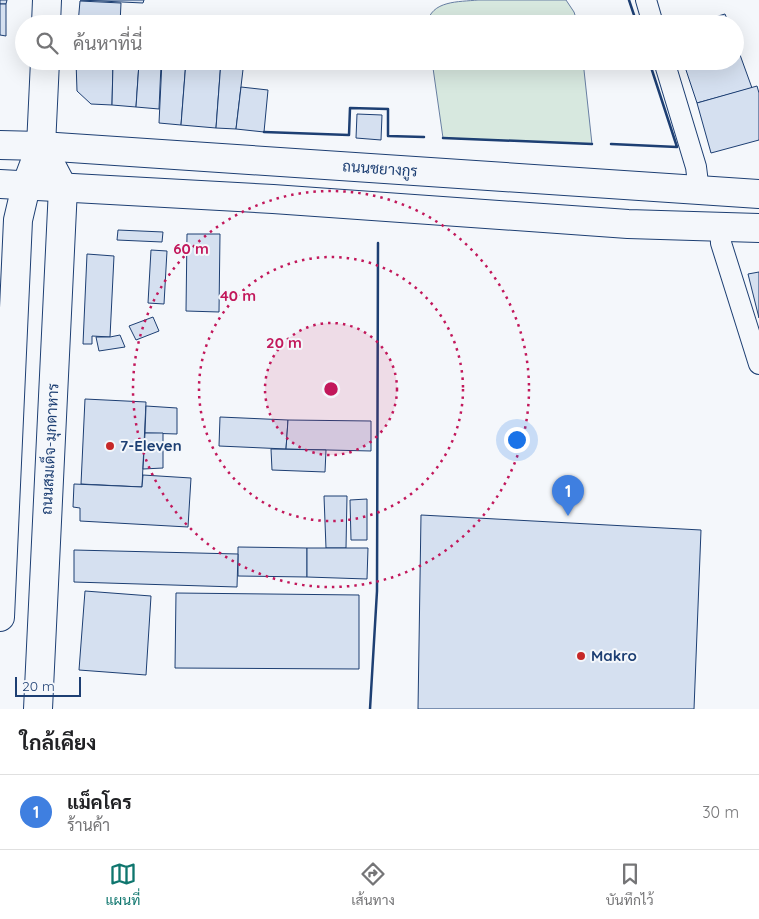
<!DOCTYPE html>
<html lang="th">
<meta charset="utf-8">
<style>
:root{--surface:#fff;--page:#f6f6f6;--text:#202124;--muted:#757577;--line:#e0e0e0;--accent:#0f766e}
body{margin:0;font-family:Quicksand,Sarabun,sans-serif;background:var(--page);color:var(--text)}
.scale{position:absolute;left:15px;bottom:12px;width:66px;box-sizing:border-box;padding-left:5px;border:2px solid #1d3f73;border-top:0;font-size:14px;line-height:18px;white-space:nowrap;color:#1d3f73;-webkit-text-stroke:4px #f4f7fb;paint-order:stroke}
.you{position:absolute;left:516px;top:439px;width:18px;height:18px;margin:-12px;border:4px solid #fff;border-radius:50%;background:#1a73e8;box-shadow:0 0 0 8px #1a73e833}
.badge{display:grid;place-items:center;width:32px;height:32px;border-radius:50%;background:var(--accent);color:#fff;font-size:16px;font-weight:700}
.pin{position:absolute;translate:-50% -41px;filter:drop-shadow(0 1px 2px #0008)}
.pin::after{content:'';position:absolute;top:26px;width:18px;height:15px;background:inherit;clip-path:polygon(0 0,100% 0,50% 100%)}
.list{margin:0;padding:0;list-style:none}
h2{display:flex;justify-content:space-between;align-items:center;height:65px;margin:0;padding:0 20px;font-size:21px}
h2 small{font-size:16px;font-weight:400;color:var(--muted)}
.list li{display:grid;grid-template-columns:32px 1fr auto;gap:15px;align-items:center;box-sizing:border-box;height:75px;padding:0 20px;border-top:1px solid var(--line)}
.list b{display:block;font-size:19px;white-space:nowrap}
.list p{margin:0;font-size:16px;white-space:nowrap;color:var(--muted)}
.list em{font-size:16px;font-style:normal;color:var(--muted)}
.icon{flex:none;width:28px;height:28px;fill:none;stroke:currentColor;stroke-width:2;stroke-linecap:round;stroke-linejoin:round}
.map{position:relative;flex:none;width:759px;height:709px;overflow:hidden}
.search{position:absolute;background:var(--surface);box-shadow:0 5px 20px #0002;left:15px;right:15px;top:15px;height:55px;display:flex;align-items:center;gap:12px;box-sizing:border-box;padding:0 18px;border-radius:28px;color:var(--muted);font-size:19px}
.sheet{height:140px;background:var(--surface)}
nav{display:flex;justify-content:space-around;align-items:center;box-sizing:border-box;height:70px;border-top:1px solid var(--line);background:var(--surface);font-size:14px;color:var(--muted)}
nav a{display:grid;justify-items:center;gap:2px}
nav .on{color:var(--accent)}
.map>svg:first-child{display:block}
.green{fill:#d7e8df;stroke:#687fa3}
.building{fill:#d5e0f0;stroke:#1d3f73}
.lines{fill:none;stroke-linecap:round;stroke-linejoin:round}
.minor-casing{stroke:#1d3f73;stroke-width:22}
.primary-casing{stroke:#1d3f73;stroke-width:30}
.minor{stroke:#f4f7fb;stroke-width:20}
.primary{stroke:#f4f7fb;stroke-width:28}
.wall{stroke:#1d3f73;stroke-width:2.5}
.ring{fill:none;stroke:#c2185b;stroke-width:2.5;stroke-dasharray:2.5 5}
.poi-dot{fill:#c62828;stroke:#f4f7fb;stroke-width:2}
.labels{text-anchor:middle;stroke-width:4;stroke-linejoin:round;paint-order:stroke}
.street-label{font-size:15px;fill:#1d3f73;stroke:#f4f7fb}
.poi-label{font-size:15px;font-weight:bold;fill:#1d3f73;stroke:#f4f7fb;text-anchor:start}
.centre{fill:#c2185b;stroke:#f4f7fb;stroke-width:2.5}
.ring-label{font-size:15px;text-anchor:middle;font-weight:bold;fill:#c2185b;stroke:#f4f7fb;stroke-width:4;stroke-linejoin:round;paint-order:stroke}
</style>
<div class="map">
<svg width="759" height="709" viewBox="0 0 759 709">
<rect width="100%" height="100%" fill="#f4f7fb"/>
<!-- green -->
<g class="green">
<path d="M478,0H566L574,12L578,24H427C431,0 459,2 478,0Z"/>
<path d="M432,61H583L592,144L443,138Z"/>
</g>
<!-- building -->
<g class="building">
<path d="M0,0H7L6,4H0Z"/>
<path d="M80,0H144L143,3Z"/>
<path d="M80,1L121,3L120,24H78Z"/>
<path d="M0,4H6V36L0,35Z"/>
<path d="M725,14L729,24H690Z"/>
<path d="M735,41L752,88L697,103L683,61H735Z"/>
<path d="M76,61L113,63L112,105L91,104L77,91Z"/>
<path d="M162,61H186L181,125L159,123Z"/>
<path d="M186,61H221L216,128L181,125Z"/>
<path d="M221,61H244L236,129L216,128Z"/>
<path d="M113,63H139L136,107L112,105Z"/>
<path d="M139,63L161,65L159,109L136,107Z"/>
<path d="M757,86L759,93V140L711,153L697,103Z"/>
<path d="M241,87L268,90L264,132L236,129Z"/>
<path d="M357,114L382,115L381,140L356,138Z"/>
<path d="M118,230L163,232L162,242L117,240Z"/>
<path d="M187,234H220L219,312L186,311Z"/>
<path d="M151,250L167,251L164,304L148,303Z"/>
<path d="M87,254L114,256L110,337L92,336V344H83Z"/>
<path d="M759,272V318L748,274Z"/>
<path d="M153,317L159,331L136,340L129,326Z"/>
<path d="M120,335L125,347L99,351L96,337H110Z"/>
<path d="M85,399L146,402L142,487L81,484Z"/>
<path d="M146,406L177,408V434L145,433Z"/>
<path d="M220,417L288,420L286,449L219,446Z"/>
<path d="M288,420L371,421V451L286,449Z"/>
<path d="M145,433H163V468L143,469Z"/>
<path d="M271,449L326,450L325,472L272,470Z"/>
<path d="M143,475L191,478L188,527L80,521V508L73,507L74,484L142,487Z"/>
<path d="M324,496H347L346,548H326Z"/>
<path d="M367,499V540H351L350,500Z"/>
<path d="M421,515L701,530L694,709H418Z"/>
<path d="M238,547L307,548V577L238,576Z"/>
<path d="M307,548H368L367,579L307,577Z"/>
<path d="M74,550L238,554L237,587L74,582Z"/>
<path d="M85,591L151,596L146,675L79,670Z"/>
<path d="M176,593L359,595V669L175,668Z"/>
</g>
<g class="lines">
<defs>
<g id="minor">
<path d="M646,0L653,24"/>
<path d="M664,61L696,167L699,191"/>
<path d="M720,226L721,243L759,364"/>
</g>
<g id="primary">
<path d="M46,24L47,0"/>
<path d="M0,145L41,146L759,194"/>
<path d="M0,184L273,199L628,224L759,228"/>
<path d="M0,617L18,220L26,186L41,146L45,61"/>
<path d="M38,709L63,188L41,146"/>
</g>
</defs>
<!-- minor casing -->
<use href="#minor" class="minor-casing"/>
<!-- primary casing -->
<use href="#primary" class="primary-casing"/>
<!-- minor -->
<use href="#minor" class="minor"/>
<!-- primary -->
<use href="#primary" class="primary"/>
<!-- wall -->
<g class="wall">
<path d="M629,0L637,24"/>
<path d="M264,132L349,135L350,108L388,109V136L424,137"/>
<path d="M443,138L592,144"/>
<path d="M611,144L677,147L649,61"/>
<path d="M370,709L377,591L378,243"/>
</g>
</g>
<!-- distance rings -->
<circle cx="331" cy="389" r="66" fill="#c2185b" fill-opacity=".12"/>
<g class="ring">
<circle cx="331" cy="389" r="66"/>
<circle cx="331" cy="389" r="132"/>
<circle cx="331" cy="389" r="198"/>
</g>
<!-- markers -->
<g class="poi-dot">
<circle cx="110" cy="446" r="5"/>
<circle cx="581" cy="656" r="5"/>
</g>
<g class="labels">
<!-- street labels -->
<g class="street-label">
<text transform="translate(380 169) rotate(4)" y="5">ถนนชยางกูร</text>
<text transform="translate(50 449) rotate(-87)" y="5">ถนนสมเด็จ-มุกดาหาร</text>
</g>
<!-- poi labels -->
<g class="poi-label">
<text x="120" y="451">7-Eleven</text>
<text x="591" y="661">Makro</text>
</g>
</g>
<circle cx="331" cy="389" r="8" class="centre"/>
<g class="ring-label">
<text x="191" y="254">60 m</text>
<text x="238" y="301">40 m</text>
<text x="284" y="348">20 m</text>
</g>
</svg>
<div class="scale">20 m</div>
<div class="you"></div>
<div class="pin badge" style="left:568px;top:516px;background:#3f7fe0">1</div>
<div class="search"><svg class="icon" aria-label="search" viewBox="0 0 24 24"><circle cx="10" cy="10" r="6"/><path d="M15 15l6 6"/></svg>ค้นหาที่นี่</div>
</div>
<section class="sheet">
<h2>ใกล้เคียง<small></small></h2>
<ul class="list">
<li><span class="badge" style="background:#3f7fe0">1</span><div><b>แม็คโคร</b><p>ร้านค้า</p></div><em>30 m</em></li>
</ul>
</section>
<nav>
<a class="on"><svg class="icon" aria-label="map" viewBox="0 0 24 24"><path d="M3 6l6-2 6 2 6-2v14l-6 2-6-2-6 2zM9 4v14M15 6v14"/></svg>แผนที่</a>
<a><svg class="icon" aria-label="directions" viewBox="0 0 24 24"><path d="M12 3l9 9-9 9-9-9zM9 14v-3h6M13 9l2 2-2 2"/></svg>เส้นทาง</a>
<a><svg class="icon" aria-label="saved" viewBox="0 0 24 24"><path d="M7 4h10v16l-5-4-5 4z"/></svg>บันทึกไว้</a>
</nav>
